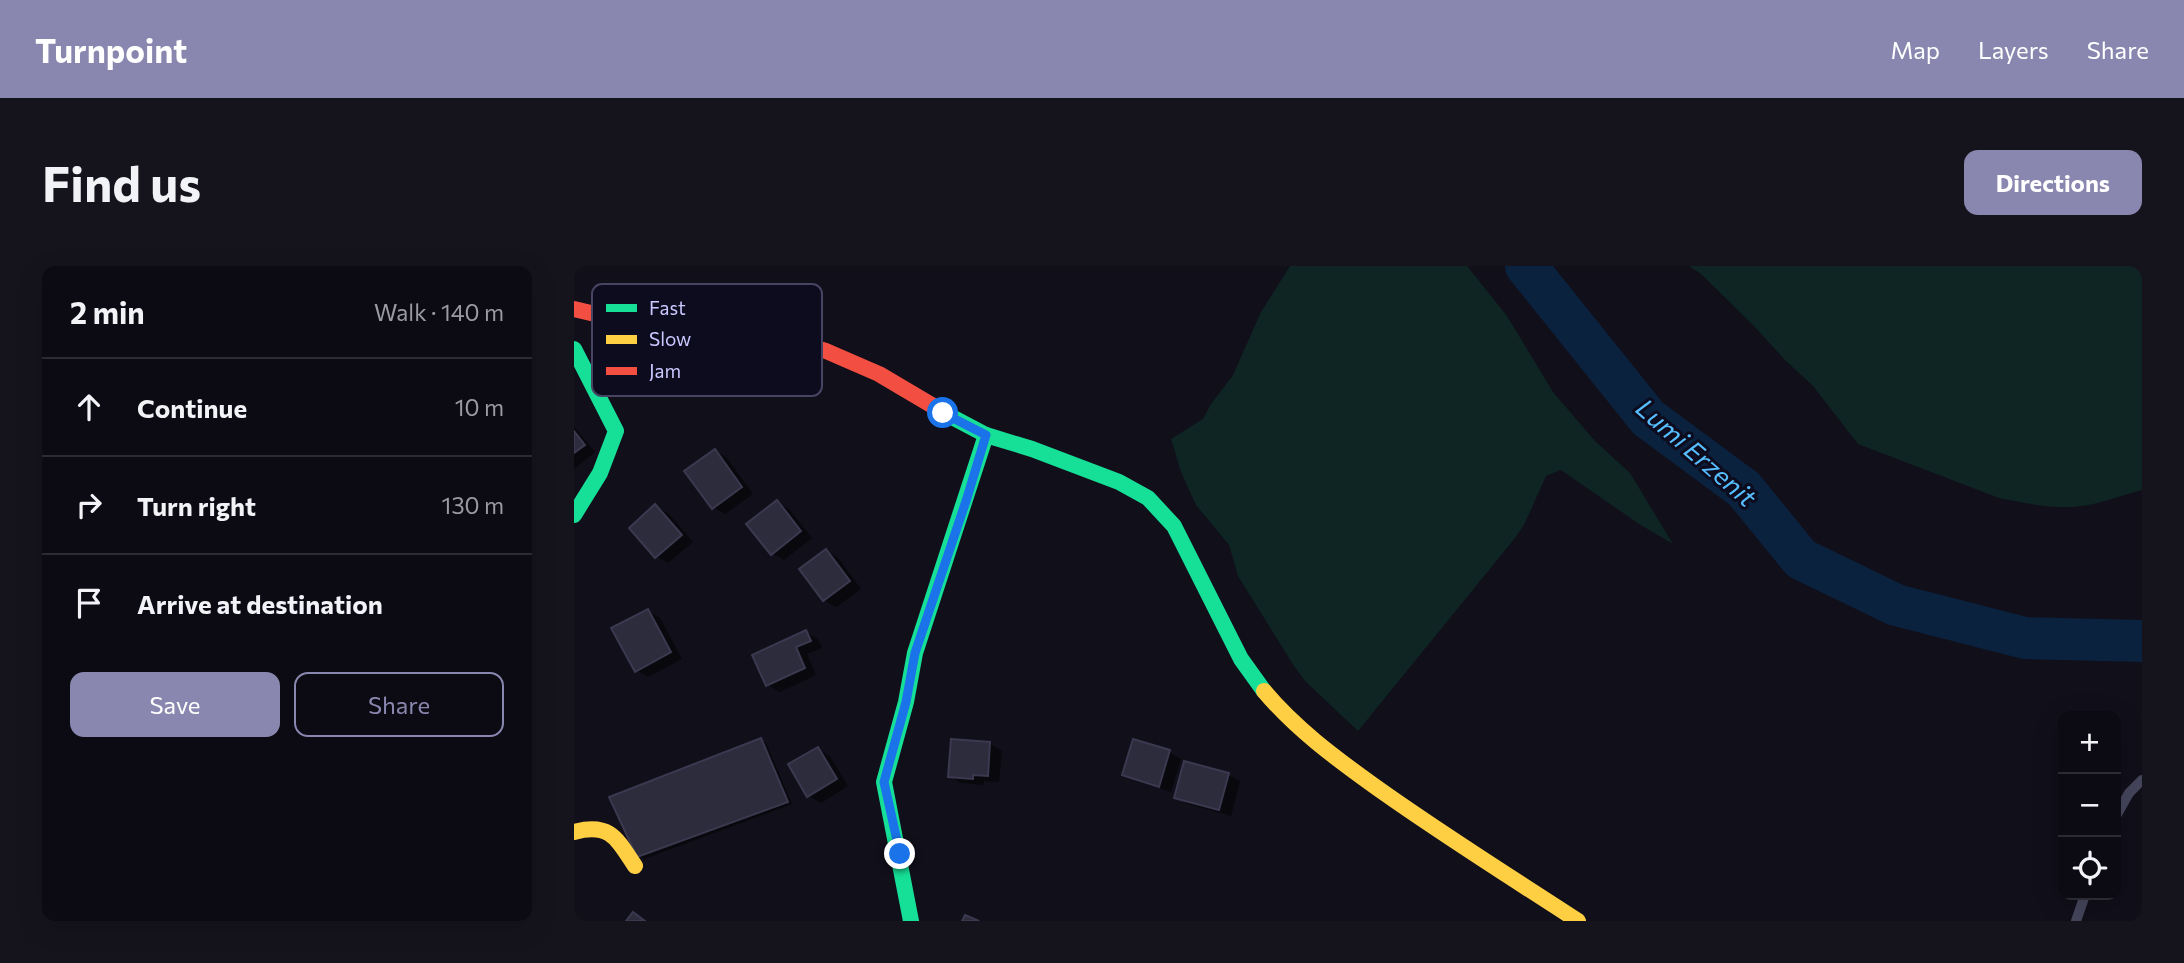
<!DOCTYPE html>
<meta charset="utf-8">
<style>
:root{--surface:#0c0b14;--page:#15141d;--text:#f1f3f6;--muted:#9a9ba0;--line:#2c2b34;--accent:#8987af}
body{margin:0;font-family:Commissioner,sans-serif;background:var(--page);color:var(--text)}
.controls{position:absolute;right:21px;bottom:21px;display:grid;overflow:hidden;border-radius:14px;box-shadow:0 7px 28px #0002}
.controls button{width:63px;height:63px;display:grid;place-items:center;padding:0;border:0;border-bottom:2px solid var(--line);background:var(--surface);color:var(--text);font:35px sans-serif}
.stop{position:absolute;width:21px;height:21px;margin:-16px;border:5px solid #1a73e8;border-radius:50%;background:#fff}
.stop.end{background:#1a73e8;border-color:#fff;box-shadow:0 2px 7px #0008}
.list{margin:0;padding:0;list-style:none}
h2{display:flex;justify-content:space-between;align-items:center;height:91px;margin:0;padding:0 28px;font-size:30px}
h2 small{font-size:23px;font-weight:400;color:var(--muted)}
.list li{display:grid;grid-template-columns:46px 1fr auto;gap:21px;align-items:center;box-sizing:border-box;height:98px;padding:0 28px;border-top:2px solid var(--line)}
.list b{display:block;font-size:26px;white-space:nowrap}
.list em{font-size:23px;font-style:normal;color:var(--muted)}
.actions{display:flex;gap:14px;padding:21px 28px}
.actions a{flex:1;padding:16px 0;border:2px solid var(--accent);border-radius:14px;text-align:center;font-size:24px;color:var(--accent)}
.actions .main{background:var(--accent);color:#fff}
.icon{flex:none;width:38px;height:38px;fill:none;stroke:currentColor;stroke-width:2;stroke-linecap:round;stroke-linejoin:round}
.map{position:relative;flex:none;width:1568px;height:655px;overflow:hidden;border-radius:14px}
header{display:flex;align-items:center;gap:42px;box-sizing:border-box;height:98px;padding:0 35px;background:var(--accent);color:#fff}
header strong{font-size:33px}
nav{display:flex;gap:38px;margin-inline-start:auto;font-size:24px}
.intro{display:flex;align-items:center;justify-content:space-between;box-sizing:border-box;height:168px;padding:0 42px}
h1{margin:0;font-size:49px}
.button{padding:18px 32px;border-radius:14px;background:var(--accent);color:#fff;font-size:24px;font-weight:700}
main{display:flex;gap:42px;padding:0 42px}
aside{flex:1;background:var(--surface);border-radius:14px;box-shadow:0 7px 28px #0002}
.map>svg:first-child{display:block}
.green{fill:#0e2524}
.shadow{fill:#0007}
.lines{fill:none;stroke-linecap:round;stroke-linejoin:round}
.river{stroke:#0b223e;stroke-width:42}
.building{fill:#2d2c3d;stroke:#3b394f;stroke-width:2}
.lane{stroke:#44455b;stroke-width:10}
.fast{stroke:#16e098;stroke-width:16}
.slow{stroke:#ffcf43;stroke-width:16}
.jam{stroke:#f24e42;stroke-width:16}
.route{stroke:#1a73e8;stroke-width:9}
.labels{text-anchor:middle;stroke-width:6;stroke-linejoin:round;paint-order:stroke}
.water-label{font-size:26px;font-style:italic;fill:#56beff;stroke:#0d0b1e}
.key{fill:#0d0b1e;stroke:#464462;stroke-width:2}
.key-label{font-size:19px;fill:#cac8ff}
</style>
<header>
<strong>Turnpoint</strong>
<nav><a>Map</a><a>Layers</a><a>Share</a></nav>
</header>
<div class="intro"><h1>Find us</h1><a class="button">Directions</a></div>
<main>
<aside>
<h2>2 min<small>Walk · 140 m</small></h2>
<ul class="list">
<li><svg class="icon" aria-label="ahead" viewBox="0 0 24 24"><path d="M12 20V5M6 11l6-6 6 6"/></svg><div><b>Continue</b></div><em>10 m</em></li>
<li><svg class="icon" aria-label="right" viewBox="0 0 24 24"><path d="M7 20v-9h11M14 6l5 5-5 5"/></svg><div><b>Turn right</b></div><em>130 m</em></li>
<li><svg class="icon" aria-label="arrive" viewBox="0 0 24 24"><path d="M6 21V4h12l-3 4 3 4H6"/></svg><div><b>Arrive at destination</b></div></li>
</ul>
<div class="actions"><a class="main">Save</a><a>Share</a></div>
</aside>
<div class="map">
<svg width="1568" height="655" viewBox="0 0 1568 655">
<rect width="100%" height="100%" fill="#100f1a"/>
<!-- green -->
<g class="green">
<path d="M716,0H893L933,50L979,126L1021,175L1056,207L1099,278L1065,258L987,204L972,210L950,259L941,272L784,465L731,415L720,400L664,310L655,279L622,239L607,206L597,173L629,153L637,138L659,109L687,46Z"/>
<path d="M1115,0H1568V224C1548,229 1529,237 1508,240C1482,244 1451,237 1425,232L1284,178L1239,120L1211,94L1179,59L1127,8Z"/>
</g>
<!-- shadow -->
<g class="shadow">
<path d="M0,161L21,186L0,203Z"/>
<path d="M141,185L153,192L179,228L151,248L139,241Z"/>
<path d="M203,236L215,243L238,272L210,294L198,287Z"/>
<path d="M82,241L94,247L119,276L94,297L82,290Z"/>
<path d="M252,285L264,292L287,323L262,341L250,334Z"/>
<path d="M74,345L86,352L108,393L74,411L62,404Z"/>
<path d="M232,366L244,373L248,382L233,388L242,409L206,426L194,419Z"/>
<path d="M187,474L192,477L218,538L70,593L65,589Z"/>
<path d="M416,478L428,485L425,516L410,515V519L387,517L375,510Z"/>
<path d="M244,483L256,490L274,520L247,537L235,530Z"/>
<path d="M595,486L607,493L597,526L562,515L550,508Z"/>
<path d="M654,509L666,515L657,550L614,538L602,531Z"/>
</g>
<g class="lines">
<!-- river -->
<path class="river" d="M952,0L1074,152L1170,223L1227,293L1322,339L1451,372L1568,375"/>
</g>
<!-- building -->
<g class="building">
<path d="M0,165L11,179L0,187Z"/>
<path d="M141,183L168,221L138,243L110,205Z"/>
<path d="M203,234L227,265L197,289L172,258Z"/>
<path d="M81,238L108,269L81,292L55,262Z"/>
<path d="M252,283L276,315L249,335L225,303Z"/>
<path d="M74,343L97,386L61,406L37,362Z"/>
<path d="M232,364L237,375L222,381L231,402L192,420L178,389Z"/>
<path d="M187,472L214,536L63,591L35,531Z"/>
<path d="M377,473L416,476L414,510L399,509V513L374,511Z"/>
<path d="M559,473L596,484L585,521L548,509Z"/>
<path d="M244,481L263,513L233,531L214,498Z"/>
<path d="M610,495L655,507L645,544L600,532Z"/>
<path d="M59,646L71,655H52Z"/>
<path d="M391,649L405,655H388Z"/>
</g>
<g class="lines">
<!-- lane -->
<g class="lane">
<path d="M1542,550L1555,527L1568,514"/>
<path d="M1502,655L1511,629"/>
</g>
<!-- fast -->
<g class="fast">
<path d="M0,83L42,165L26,207L0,249"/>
<path d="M376,150L412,169L458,183L545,216L574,232L600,260L667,393L690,425"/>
<path d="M337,655L310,516L332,436L341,387L412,169"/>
</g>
<!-- slow -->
<g class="slow">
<path d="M690,425C721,462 760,491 799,519C866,567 935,610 1004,655"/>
<path d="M0,566C36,556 43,573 61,600"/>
</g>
<!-- jam -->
<path class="jam" d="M0,43L51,55L213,74L252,85L305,108L376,150"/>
</g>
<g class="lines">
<!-- route -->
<path class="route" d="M326,588L310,516L332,436L341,387L393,232L412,169L369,147"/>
</g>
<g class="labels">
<!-- water labels -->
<g class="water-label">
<text transform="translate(1122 187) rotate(41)" y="9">Lumi Erzenit</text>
</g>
</g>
<!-- legend -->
<rect x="18" y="18" width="230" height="112" rx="10" class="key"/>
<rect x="32" y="38" width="31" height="8" fill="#16e098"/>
<rect x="32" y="69" width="31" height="9" fill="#ffcf43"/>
<rect x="32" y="101" width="31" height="8" fill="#f24e42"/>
<g class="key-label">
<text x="75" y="49">Fast</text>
<text x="75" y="80">Slow</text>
<text x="75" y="112">Jam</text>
</g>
</svg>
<div class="controls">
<button>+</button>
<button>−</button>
<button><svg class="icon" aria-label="locate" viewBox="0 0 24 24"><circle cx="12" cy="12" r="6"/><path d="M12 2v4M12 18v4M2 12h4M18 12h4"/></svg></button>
</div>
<div class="stop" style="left:369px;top:147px"></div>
<div class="stop end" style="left:326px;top:588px"></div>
</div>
</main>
